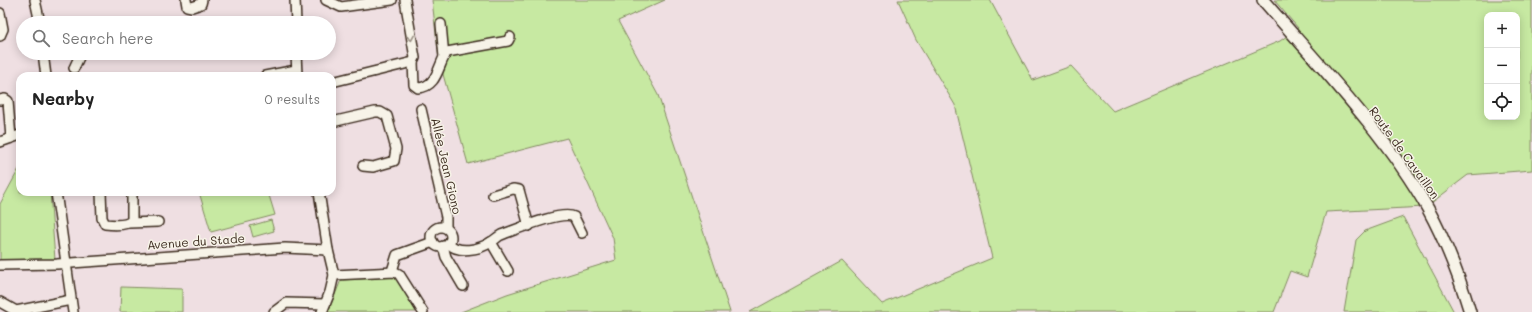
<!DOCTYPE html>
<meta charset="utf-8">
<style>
:root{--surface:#fff;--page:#f6f6f6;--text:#222;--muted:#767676;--line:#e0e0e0}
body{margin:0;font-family:Mali,sans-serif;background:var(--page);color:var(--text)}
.controls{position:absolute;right:12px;top:12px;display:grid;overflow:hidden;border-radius:8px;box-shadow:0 2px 10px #0003}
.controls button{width:36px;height:36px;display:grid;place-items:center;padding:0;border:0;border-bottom:1px solid var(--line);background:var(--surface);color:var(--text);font:20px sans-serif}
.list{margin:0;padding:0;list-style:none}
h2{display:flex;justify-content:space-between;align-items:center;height:52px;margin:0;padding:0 16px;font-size:17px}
h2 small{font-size:13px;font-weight:400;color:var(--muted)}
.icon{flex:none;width:22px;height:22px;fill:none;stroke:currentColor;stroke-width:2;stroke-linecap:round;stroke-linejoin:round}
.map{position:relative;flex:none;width:1532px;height:312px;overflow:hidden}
.search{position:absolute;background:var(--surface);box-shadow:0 2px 10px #0003;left:16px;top:16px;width:320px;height:44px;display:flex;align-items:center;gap:10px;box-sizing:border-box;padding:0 14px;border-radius:22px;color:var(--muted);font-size:15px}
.panel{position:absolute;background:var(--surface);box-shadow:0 2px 10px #0003;left:16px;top:72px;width:320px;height:124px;border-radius:12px}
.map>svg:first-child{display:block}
.green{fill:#c7e9a2;stroke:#818a60;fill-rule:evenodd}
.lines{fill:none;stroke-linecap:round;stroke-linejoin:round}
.minor-casing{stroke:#3b2a1e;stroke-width:12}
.major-casing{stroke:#3b2a1e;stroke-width:14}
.minor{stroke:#f7f3e8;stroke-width:9}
.major{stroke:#f7f3e8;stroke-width:11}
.oneway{stroke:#998e83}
.labels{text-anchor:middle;stroke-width:3;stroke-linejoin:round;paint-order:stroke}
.street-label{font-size:12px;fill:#3b2a1e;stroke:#f7f3e8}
</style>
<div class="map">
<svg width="1532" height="312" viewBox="0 0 1532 312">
<rect width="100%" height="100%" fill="#efdfe2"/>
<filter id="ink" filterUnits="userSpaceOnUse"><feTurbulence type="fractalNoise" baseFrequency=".025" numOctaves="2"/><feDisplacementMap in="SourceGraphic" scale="8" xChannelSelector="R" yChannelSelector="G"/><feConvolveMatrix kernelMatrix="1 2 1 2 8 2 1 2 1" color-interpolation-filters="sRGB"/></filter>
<g filter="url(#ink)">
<!-- green -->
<g class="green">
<path d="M432,0H665L618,21L658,95L730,312H461L507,294L616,260L613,238L567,138L468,164L439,60Z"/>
<path d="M898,0H990L1033,80L1071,66L1113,111L1280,41L1298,28L1274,0H1532V170L1468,175L1426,207L1326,212L1307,277L1290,271L1274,312H750L842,261L882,304L992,258L955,105L916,40ZM1487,15H1517V117H1487Z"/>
<path d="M20,167V192H50L55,260L0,262V204Z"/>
<path d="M199,192H268L275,215L211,232Z"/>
<path d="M1403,217L1454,312H1344L1356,240L1365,231Z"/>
<path d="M271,220L274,231L253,237L250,226Z"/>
<path d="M396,277L416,312H328L341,280Z"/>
<path d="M121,287L182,289V312H120Z"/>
</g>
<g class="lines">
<defs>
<g id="minor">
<path d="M35,0L40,23"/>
<path d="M186,0L187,6L192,7L201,4L202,0"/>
<path d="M295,0L296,23"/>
<path d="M326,0L341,7L392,0"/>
<path d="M0,13L3,29L0,36"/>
<path d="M441,24L444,57"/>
<path d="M43,53L46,76"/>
<path d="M296,53L297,75"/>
<path d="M413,62L414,85L418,88C438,87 438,64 447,52L508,41L510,37"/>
<path d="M74,68L81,53"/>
<path d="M265,76L296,70"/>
<path d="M332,82L413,62L415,58L405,0"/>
<path d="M0,100L5,99L8,101L11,138"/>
<path d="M421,109L446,217V228"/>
<path d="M332,122L375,112H380L387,116L396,149L394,161L373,167L363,166"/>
<path d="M0,142L20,135"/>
<path d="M56,192L73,312"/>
<path d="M101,192L102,218L105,224C113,225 127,226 132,220V192"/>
<path d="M319,192L328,250L334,275L330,292L322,312"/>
<path d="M493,195L513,189L519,190L529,226"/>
<path d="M129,223L158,222"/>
<circle cx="441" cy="237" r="10"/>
<path d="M491,242L508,271"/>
<path d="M448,243C458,254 479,250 491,242C495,240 497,237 501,235C515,230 562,210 574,217L582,233"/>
<path d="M443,246L446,257L463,286"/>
<path d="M0,265L57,264L285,248L328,250"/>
<path d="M392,271L397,255L433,242"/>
<path d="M334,275L395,272L399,274L423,312"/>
<path d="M0,302L16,311L71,300"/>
<path d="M274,312L286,303L325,304"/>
</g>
<path id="major" d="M1263,0C1319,65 1386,134 1428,209C1446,242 1459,276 1470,312"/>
</defs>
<!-- minor casing -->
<use href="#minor" class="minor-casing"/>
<!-- major casing -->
<use href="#major" class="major-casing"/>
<!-- minor -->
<use href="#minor" class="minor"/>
<!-- major -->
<use href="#major" class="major"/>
</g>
<!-- one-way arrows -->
<defs><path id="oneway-chevron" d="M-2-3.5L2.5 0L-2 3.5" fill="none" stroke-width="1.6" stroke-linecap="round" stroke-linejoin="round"/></defs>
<use class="oneway" href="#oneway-chevron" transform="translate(411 38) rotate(80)"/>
</g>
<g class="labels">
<!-- street labels -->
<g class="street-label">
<text transform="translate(1404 153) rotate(54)" y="4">Route de Cavaillon</text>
<text transform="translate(446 166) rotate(77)" y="4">Allée Jean Giono</text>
<text transform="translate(196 242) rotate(-4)" y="4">Avenue du Stade</text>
</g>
</g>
</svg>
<div class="controls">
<button>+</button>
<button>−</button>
<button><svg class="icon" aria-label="locate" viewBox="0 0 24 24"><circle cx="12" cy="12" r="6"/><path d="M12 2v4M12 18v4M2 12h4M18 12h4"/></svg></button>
</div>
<div class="search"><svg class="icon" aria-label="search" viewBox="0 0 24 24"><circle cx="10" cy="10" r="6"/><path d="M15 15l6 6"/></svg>Search here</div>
<section class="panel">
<h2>Nearby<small>0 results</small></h2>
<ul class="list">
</ul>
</section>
</div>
